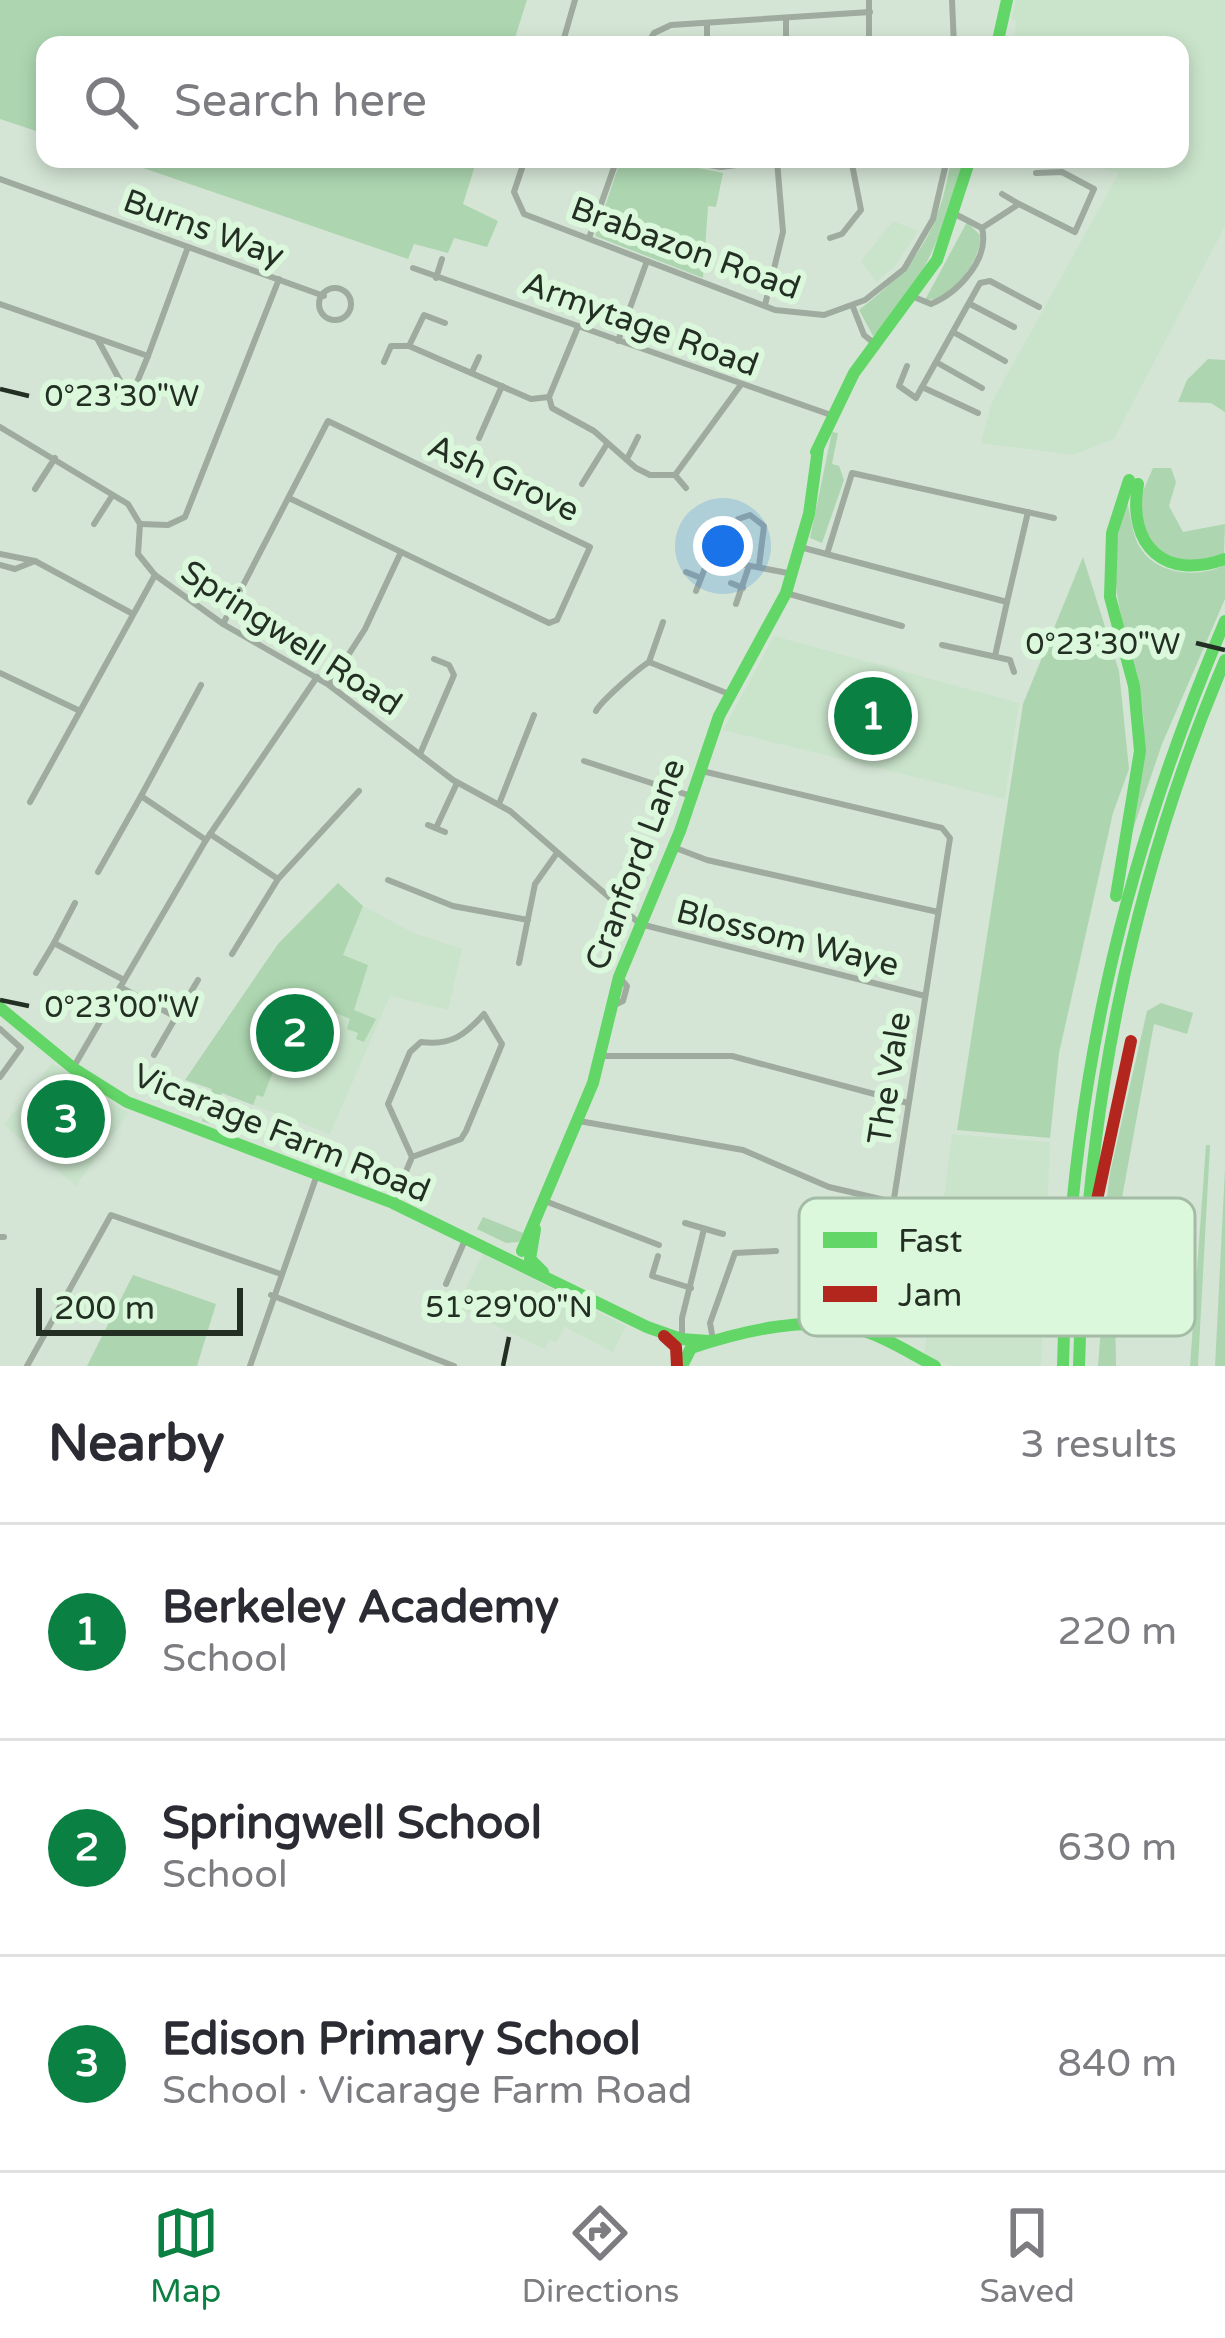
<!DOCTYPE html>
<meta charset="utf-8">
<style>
:root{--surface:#fff;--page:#f2f2f3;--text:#2b2b33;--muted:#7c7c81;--line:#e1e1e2;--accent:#0b8043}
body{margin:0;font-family:"Varela Round",sans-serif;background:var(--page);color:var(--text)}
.scale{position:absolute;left:36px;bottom:30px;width:207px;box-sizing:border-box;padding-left:12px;border:6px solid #242f24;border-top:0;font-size:33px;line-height:42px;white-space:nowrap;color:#242f24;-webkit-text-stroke:9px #dbf8dc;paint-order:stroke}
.you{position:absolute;left:723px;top:546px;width:42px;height:42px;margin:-30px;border:9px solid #fff;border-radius:50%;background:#1a73e8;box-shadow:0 0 0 18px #1a73e833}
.badge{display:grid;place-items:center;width:78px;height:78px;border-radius:50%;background:var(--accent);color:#fff;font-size:39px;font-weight:700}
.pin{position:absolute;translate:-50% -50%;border:6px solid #fff;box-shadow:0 3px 12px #0006}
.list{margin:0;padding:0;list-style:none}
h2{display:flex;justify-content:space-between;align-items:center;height:156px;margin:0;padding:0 48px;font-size:51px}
h2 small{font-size:39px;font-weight:400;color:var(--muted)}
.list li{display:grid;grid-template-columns:78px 1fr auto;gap:36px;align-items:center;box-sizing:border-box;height:216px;padding:0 48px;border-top:3px solid var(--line)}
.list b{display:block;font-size:45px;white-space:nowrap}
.list p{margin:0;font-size:39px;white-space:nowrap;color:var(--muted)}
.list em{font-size:39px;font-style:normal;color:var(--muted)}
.icon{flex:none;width:66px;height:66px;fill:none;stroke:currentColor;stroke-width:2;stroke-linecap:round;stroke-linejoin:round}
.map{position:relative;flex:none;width:1225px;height:1366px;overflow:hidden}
.search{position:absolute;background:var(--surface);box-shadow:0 6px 18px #0003;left:36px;right:36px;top:36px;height:132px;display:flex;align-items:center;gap:30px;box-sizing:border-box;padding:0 42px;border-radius:24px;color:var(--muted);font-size:45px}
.sheet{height:804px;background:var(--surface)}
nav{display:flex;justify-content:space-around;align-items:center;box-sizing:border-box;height:168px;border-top:3px solid var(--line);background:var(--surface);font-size:33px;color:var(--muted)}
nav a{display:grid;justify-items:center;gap:6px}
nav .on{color:var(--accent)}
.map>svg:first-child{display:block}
.built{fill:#cae4cb}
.green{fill:#add6b0}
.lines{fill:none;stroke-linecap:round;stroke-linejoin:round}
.street{stroke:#9fab9f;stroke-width:6}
.fast{stroke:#63d668;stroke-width:12}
.jam{stroke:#b3261e;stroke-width:12}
.ticks{fill:none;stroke:#242f24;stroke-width:4.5}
.labels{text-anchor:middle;stroke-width:12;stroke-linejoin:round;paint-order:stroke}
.street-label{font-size:33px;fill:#242f24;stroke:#dbf8dc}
.key{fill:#dbf8dc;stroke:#a4bca5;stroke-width:3}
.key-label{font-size:33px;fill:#242f24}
.ticks-label{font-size:30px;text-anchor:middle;fill:#242f24;stroke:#dbf8dc;stroke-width:12;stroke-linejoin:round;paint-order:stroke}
</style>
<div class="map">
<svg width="1225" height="1366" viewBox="0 0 1225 1366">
<rect width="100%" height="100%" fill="#d4e5d5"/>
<!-- built -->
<g class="built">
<path d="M1016,0H1225V226L1114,439L1073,455L981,443L992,402L1119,173L1076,162L1019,159H1180V45H1014L1016,20L1011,19Z"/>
<path d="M893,221L918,231L895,266L876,282L861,261Z"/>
<path d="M774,636L1019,703L1005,799L723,730Z"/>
<path d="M338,883L363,906L414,933L462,949L448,1010L390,996L330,1134L222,1093L209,1123L202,1121L213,1090L193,1082L206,1050L278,944Z"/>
<path d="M52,1063L128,1113L76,1186L4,1125Z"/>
<path d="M952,1134L1050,1142L1041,1366H952L924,1356Z"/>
<path d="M483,1254L626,1326L613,1352L565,1327L556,1343L550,1340L544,1349L457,1307Z"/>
</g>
<!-- green -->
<g class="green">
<path d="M0,0H527L514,41L524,45H45V134L0,119Z"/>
<path d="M117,159H477L463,204L498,221L487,247L454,238L448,253L414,244L408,259Z"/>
<path d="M621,159H655L723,173L716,207L708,206L703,278L595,236Z"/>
<path d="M951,159H963L962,172C941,235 922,289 873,336L859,310C917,265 939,233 951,159Z"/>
<path d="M967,222L981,236C980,261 952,301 925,300Z"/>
<path d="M1208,359L1225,360V412L1211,403L1178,402L1187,380Z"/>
<path d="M832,432L838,433L832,464L839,466L844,480L822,543L810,538Z"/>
<path d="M1153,468H1171L1176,482L1169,506L1183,532L1225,524L1224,553C1192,565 1172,563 1146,539L1140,498Z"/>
<path d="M1126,498C1130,510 1131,529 1138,544C1154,575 1197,579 1225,565V599L1162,744L1128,844C1136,799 1149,752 1142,706C1128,617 1100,596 1126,498Z"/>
<path d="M1083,557L1119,671L1129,769L1113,813L1059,1053L1050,1138L957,1130L1023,704Z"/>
<path d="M338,883L363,906L343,955L368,965L354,1010L376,1019L364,1042L356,1039L358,1033L347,1029L350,1019L302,998L263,1097L257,1095L253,1105L222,1093L209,1123L202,1121L212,1089L185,1080L278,944Z"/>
<path d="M1161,1003L1193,1013L1187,1034L1154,1024L1114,1241L1116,1366H1098L1103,1301L1097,1274L1110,1173L1147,1011Z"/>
<path d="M1206,1145H1210L1198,1366H1190Z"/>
<path d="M1225,1169V1366H1215Z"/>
<path d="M483,1217L523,1233L519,1242L506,1243L477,1229Z"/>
<path d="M133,1275L216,1304L197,1366H87Z"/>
</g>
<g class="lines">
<!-- street -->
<g class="street">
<path d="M869,0V45"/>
<path d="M952,0L954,45"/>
<path d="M786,19V45"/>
<path d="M707,23V45"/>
<path d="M562,45L575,0"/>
<path d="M647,45L654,33L671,25L870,12"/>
<path d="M525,159L514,192L524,214L775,310L824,315L865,300L904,269L933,219L947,159"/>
<path d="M674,159L721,167L784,159"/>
<path d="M0,179L324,296"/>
<path d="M1002,194L1019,204"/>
<path d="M982,228L1019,204L1075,232L1094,189L1062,172L1036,173"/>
<path d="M589,238L617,159"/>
<path d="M830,238L842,234L861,210L851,159"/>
<path d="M413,268L831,415"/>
<path d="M436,278L442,259"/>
<circle cx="335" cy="304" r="16"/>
<path d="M914,297L931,304C958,293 990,259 982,228L957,215"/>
<path d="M0,304L148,356L188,247"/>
<path d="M970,304L1014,327"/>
<path d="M765,305L783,232L777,161"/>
<path d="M853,307L864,335L875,344"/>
<path d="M578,327L549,397L552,408L594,431L636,468L650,475H675L740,386"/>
<path d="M953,332L1005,361"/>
<path d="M98,340L130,399L148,356"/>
<path d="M618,341L647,261"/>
<path d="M409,346L424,315L445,323"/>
<path d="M384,362L391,346H409L531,399L549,397"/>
<path d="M936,362L982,388"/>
<path d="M907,366L899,386L916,398L922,387"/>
<path d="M472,372L479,357"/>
<path d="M978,413L922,387L980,283L990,281L1039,307"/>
<path d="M0,427L128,504L140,524L138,554L155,575L223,624L329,685L453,780L510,811L640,924L925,996"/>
<path d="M479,438L502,386"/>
<path d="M628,457L638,437"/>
<path d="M675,475L686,488"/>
<path d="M582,484L607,444"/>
<path d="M35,489L55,458"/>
<path d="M94,524L112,496"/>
<path d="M140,524L168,525L185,517L279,279"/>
<path d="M800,547L1007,602L995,656"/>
<path d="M0,554L35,561L133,614"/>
<path d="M827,554L852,473L1054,518"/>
<path d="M715,557L738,519L750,515L764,526L759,566"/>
<path d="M0,565L15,569L35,561"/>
<path d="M686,572L701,578"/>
<path d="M731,583L743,588"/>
<path d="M696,591L709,558L793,574"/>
<path d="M786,593L902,626"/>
<path d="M1007,602L1028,512"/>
<path d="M736,604L748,569"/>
<path d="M223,624L328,421L590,547L557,620L549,623L289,498"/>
<path d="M942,645L1010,660L1014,672"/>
<path d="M649,662L663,622"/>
<path d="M0,673L80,711"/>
<path d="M201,685L141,796L206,840"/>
<path d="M329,685L365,629L401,552"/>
<path d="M596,711C601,701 639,668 649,662L729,694"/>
<path d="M420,754L454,675L449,665L434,659"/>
<path d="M584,761L691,796"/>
<path d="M702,771L942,828L950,838L882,1276L867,1331"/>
<path d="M30,802L155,575"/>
<path d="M499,804L534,715"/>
<path d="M428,825L445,832"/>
<path d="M436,828L457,783"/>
<path d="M210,834L278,879L359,791"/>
<path d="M673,847L707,860L938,912"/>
<path d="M98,872L141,796"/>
<path d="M388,880L453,906L528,920"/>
<path d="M54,943L75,903"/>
<path d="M232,954L278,879"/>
<path d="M519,963L535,884L557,853"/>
<path d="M36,973L54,943L124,980"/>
<path d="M120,987L176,1017L198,980"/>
<path d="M610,1007L623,1001L627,986L619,977"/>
<path d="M0,1029L21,1048L0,1077"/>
<path d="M154,1055L176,1017"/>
<path d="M601,1056H732L908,1103"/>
<path d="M73,1068L206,840L317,677"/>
<path d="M579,1121L743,1150L829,1187L893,1202"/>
<path d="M545,1201L659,1245"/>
<path d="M393,1203L412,1157L388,1104L410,1052L421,1042C451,1046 465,1035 484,1014L502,1044L466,1131L461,1139L412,1157"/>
<path d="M685,1223L723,1234"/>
<path d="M0,1237H4"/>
<path d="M658,1256L652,1276L691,1288"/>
<path d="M446,1284L465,1240"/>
<path d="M271,1295L454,1366"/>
<path d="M682,1338V1318L704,1229"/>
<path d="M713,1340L710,1323L735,1253L776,1251"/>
<path d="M27,1366L111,1215L278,1273"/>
<path d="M250,1366L318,1172"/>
</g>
<!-- fast -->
<g class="fast">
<path d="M997,45L1007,0"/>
<path d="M816,452L854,373L937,260L970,159"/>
<path d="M1138,484C1127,546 1165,581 1225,559"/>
<path d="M1116,896L1140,751L1134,686L1110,597L1112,533L1129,480"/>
<path d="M0,1008L73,1068L127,1102L393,1203L647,1327L681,1339L709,1341"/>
<path d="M535,1229L530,1259L543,1272"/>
<path d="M522,1251L593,1083L619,977L680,831L719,716L786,593L809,514L818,449"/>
<path d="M682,1366L691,1348C745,1330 811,1314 867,1332C891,1340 913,1355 935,1366"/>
<path d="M1063,1366C1068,1098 1120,867 1225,621"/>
<path d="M1079,1366C1085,1119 1128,888 1225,660"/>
</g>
<!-- jam -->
<g class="jam">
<path d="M1091,1228L1131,1041"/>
<path d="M664,1336L676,1347L677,1366"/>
</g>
</g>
<!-- ticks -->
<path class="ticks" d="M0,389L29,396M1196,643L1225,650M0,1000L29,1006M503,1366L509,1337"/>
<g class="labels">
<!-- street labels -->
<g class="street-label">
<text transform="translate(204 227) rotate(20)" y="12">Burns Way</text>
<text transform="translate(686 247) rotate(20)" y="12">Brabazon Road</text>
<text transform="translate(641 323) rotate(20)" y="12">Armytage Road</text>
<text transform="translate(504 477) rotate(25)" y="12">Ash Grove</text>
<text transform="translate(292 637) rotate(33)" y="12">Springwell Road</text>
<text transform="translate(634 864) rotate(-69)" y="12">Cranford Lane</text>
<text transform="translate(788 937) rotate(14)" y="12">Blossom Waye</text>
<text transform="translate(888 1078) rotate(-81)" y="12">The Vale</text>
<text transform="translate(282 1132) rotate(22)" y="12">Vicarage Farm Road</text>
</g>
</g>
<!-- legend -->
<rect x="799" y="1198" width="396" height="138" rx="18" class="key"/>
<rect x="823" y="1232" width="54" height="16" fill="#63d668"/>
<rect x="823" y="1286" width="54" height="16" fill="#b3261e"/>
<g class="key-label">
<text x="898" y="1252">Fast</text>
<text x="898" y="1306">Jam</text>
</g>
<g class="ticks-label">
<text x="122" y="406">0°23'30"W</text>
<text x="1103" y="654">0°23'30"W</text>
<text x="122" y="1017">0°23'00"W</text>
<text x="509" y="1317">51°29'00"N</text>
</g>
</svg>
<div class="scale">200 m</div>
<div class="you"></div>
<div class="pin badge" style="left:873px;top:716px">1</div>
<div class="pin badge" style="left:295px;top:1033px">2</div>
<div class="pin badge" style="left:66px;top:1119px">3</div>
<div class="search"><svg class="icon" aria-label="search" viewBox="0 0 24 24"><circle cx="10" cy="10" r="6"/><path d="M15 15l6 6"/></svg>Search here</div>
</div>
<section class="sheet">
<h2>Nearby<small>3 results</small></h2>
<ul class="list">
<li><span class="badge">1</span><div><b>Berkeley Academy</b><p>School</p></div><em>220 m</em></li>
<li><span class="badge">2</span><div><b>Springwell School</b><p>School</p></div><em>630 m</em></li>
<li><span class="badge">3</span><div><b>Edison Primary School</b><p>School · Vicarage Farm Road</p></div><em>840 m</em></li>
</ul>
</section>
<nav>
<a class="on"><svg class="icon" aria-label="map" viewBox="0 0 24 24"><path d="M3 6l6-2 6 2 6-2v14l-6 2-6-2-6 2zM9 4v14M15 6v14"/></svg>Map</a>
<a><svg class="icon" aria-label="directions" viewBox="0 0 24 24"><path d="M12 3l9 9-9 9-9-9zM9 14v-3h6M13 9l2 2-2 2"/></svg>Directions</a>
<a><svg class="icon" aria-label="saved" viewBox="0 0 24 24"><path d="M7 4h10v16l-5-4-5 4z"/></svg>Saved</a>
</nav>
